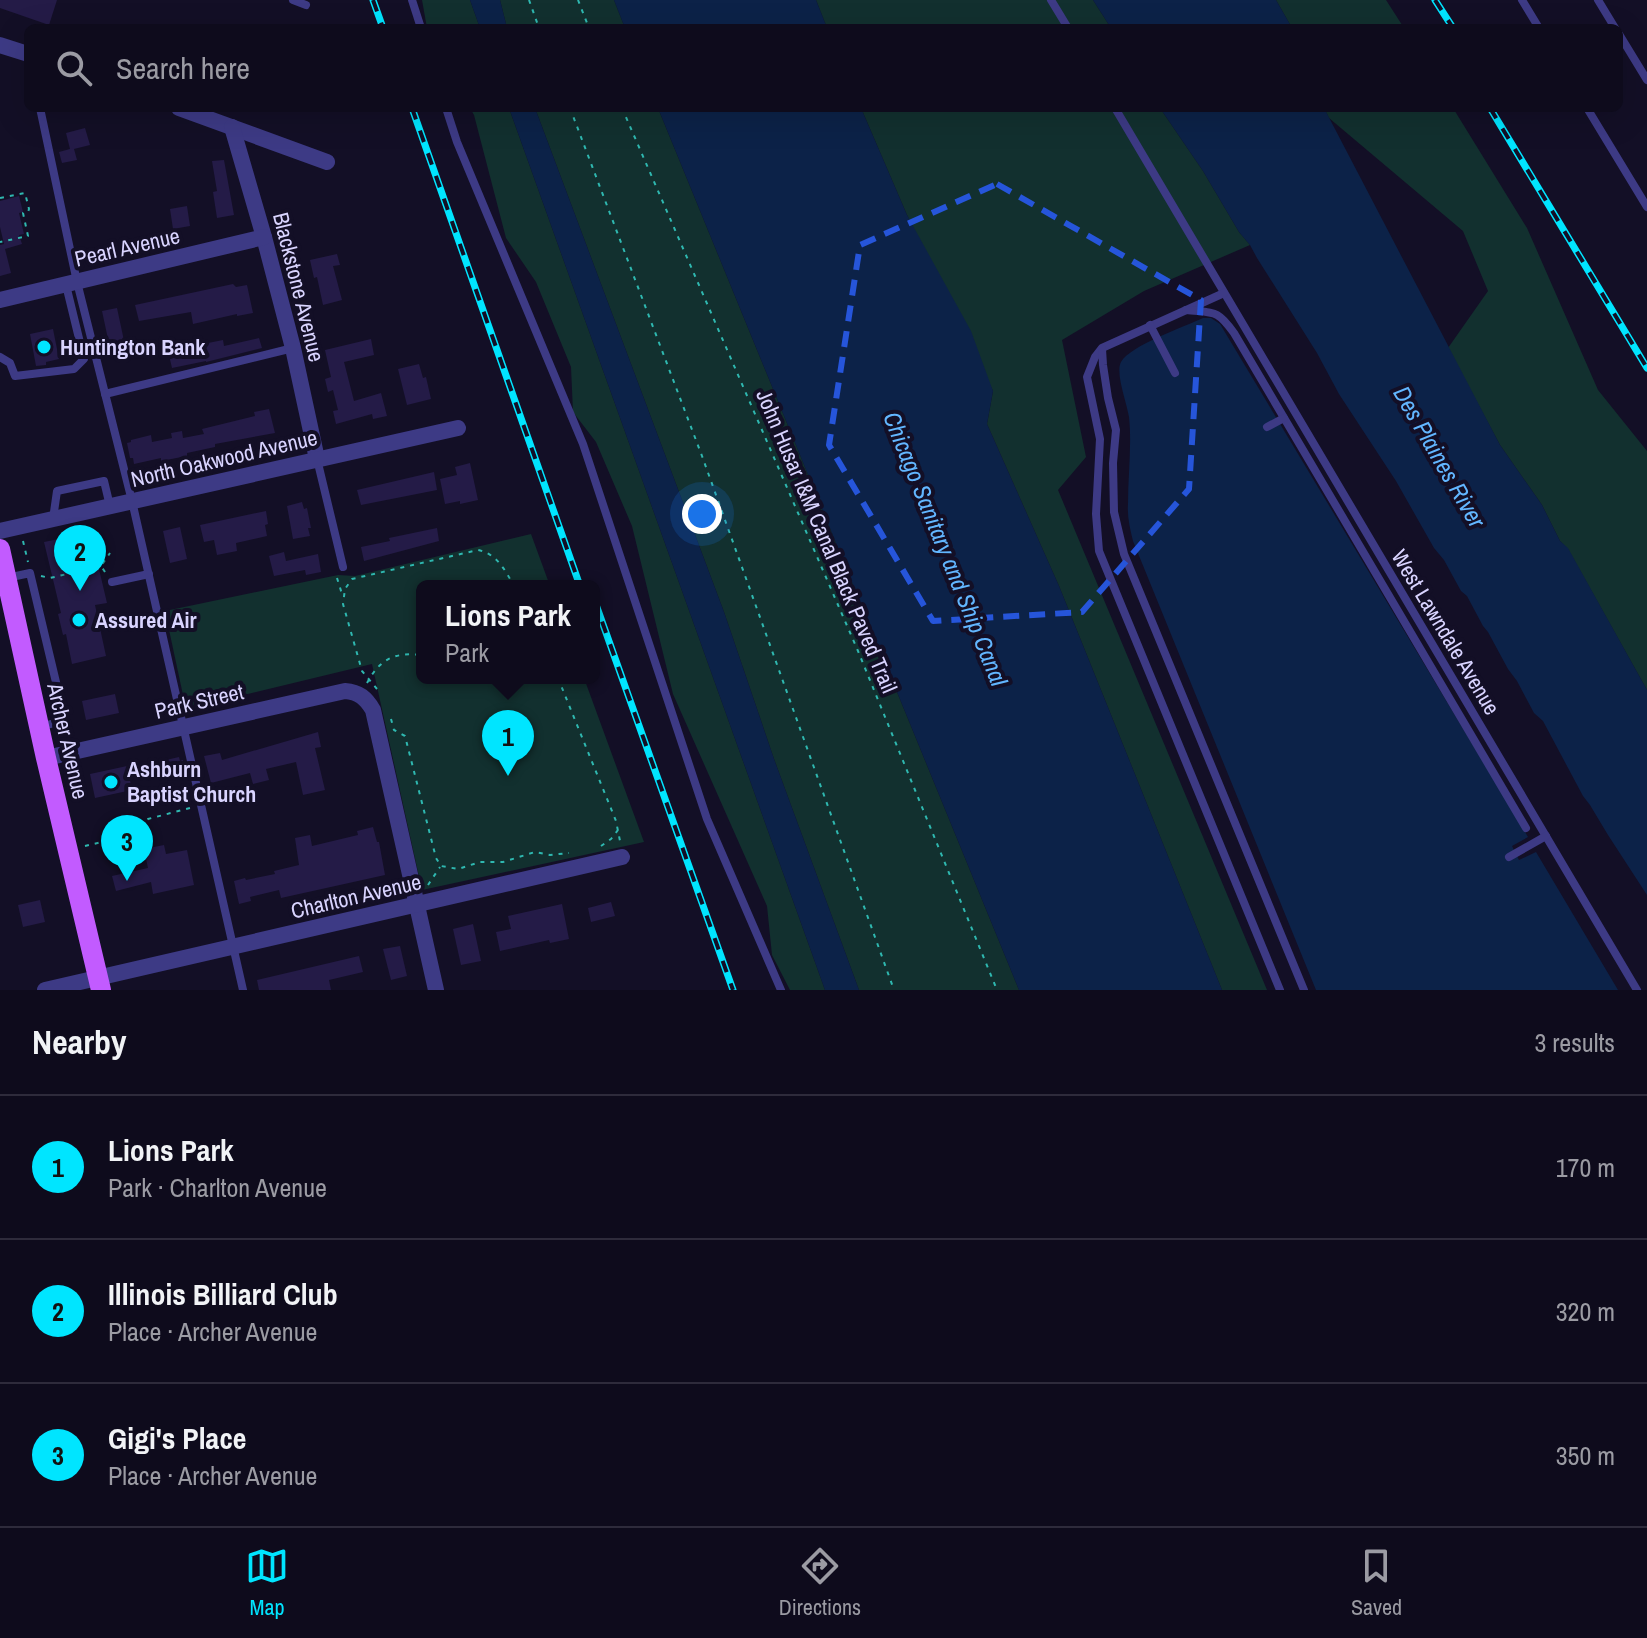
<!DOCTYPE html>
<meta charset="utf-8">
<style>
:root{--surface:#0e0b1c;--page:#171425;--text:#f1f3f6;--muted:#9b9ba3;--line:#2e2b3b;--accent:#00e5ff}
body{margin:0;font-family:"Archivo Narrow",sans-serif;background:var(--page);color:var(--text)}
.you{position:absolute;left:702px;top:514px;width:28px;height:28px;margin:-20px;border:6px solid #fff;border-radius:50%;background:#1a73e8;box-shadow:0 0 0 12px #1a73e833}
.badge{display:grid;place-items:center;width:52px;height:52px;border-radius:50%;background:var(--accent);color:#111;font-size:26px;font-weight:700}
.pin{position:absolute;translate:-50% -66px;filter:drop-shadow(0 2px 4px #0008)}
.pin::after{content:'';position:absolute;top:42px;width:28px;height:24px;background:inherit;clip-path:polygon(0 0,100% 0,50% 100%)}
.popup{position:absolute;left:416px;top:580px;width:184px;height:104px;box-sizing:border-box;display:grid;place-content:center;border-radius:12px;background:var(--surface);filter:drop-shadow(0 2px 6px #0005);font-size:26px;white-space:nowrap;color:var(--muted)}
.popup b{font-size:30px;color:var(--text)}
.popup::after{content:'';position:absolute;left:50%;top:100%;margin-left:-16px;border:16px solid transparent;border-top-color:var(--surface)}
.list{margin:0;padding:0;list-style:none}
h2{display:flex;justify-content:space-between;align-items:center;height:104px;margin:0;padding:0 32px;font-size:34px}
h2 small{font-size:26px;font-weight:400;color:var(--muted)}
.list li{display:grid;grid-template-columns:52px 1fr auto;gap:24px;align-items:center;box-sizing:border-box;height:144px;padding:0 32px;border-top:2px solid var(--line)}
.list b{display:block;font-size:30px;white-space:nowrap}
.list p{margin:0;font-size:26px;white-space:nowrap;color:var(--muted)}
.list em{font-size:26px;font-style:normal;color:var(--muted)}
.icon{flex:none;width:44px;height:44px;fill:none;stroke:currentColor;stroke-width:2;stroke-linecap:round;stroke-linejoin:round}
.map{position:relative;flex:none;width:1647px;height:990px;overflow:hidden}
.search{position:absolute;background:var(--surface);box-shadow:0 8px 32px #0002;left:24px;right:24px;top:24px;height:88px;display:flex;align-items:center;gap:20px;box-sizing:border-box;padding:0 28px;border-radius:12px;color:var(--muted);font-size:30px}
.sheet{height:536px;background:var(--surface)}
nav{display:flex;justify-content:space-around;align-items:center;box-sizing:border-box;height:112px;border-top:2px solid var(--line);background:var(--surface);font-size:22px;color:var(--muted)}
nav a{display:grid;justify-items:center;gap:4px}
nav .on{color:var(--accent)}
.map>svg:first-child{display:block}
.green{fill:#12302f}
.water{fill:#0c2248}
.building{fill:#241b47}
.lines{fill:none;stroke-linecap:round;stroke-linejoin:round}
.path{stroke:#2fb8b0;stroke-width:2;stroke-dasharray:4 6;stroke-linecap:butt}
.service{stroke:#3d3a85;stroke-width:8}
.minor{stroke:#3d3a85;stroke-width:16}
.primary{stroke:#c25bff;stroke-width:20}
.rail-casing{stroke:#00e5ff;stroke-width:7}
.rail{stroke:#130f26;stroke-width:4;stroke-dasharray:12;stroke-linecap:butt}
.marked{fill:none;stroke:#2655da;stroke-width:6;stroke-dasharray:16 10;stroke-linejoin:round}
.poi-dot{fill:#00e5ff;stroke:#130f26;stroke-width:3}
.labels{text-anchor:middle;stroke-width:8;stroke-linejoin:round;paint-order:stroke}
.street-label{font-size:22px;fill:#d9d4ff;stroke:#130f26}
.poi-label{font-size:22px;font-weight:bold;fill:#d9d4ff;stroke:#130f26;text-anchor:start}
.water-label{font-size:24px;font-style:italic;fill:#62b6ff;stroke:#130f26}
</style>
<div class="map">
<svg width="1647" height="990" viewBox="0 0 1647 990">
<rect width="100%" height="100%" fill="#130f26"/>
<!-- green -->
<g class="green">
<path d="M422,0H470L480,28H427Z"/>
<path d="M500,0H614L625,28H507Z"/>
<path d="M816,0H1093L1111,28H827Z"/>
<path d="M1276,0H1386L1404,28H1292Z"/>
<path d="M470,108H509L825,990H790L772,955L767,906L673,694L632,526L596,442L573,412L571,367L536,282L506,238L474,115Z"/>
<path d="M535,108H658L1019,990H859L774,759L724,612Z"/>
<path d="M861,108H1160L1203,171L1239,232L1250,245L1144,291L1062,340L1086,457L1058,490L1267,990H1222L1059,586L987,424L993,391L907,215Z"/>
<path d="M1324,108H1453L1527,228L1598,390L1647,451V690L1568,549L1560,541L1542,505L1500,445L1448,348L1488,291L1463,231L1329,118Z"/>
<path d="M531,534L550,586H422V678H584L644,842L422,890L372,664L186,709L165,611L338,575L355,576Z"/>
</g>
<!-- water -->
<g class="water">
<path d="M470,0H500L507,28H480Z"/>
<path d="M614,0H816L827,28H625Z"/>
<path d="M1093,0H1276L1292,28H1111Z"/>
<path d="M509,108H535L724,612L774,759L859,990H825Z"/>
<path d="M658,108H861L907,215L971,331L993,391L987,424L1059,586L1222,990H1019Z"/>
<path d="M1160,108H1324L1500,445L1542,505L1560,541L1568,548L1647,690V895L1608,835L1590,805L1583,796L1543,721L1534,713L1517,681L1508,669L1488,632L1483,626L1467,596L1461,591L1444,560L1434,548L1396,481L1339,394L1317,353L1257,258L1250,245L1239,232L1203,171Z"/>
<path d="M1203,318H1211L1220,324L1528,837L1512,846L1519,860L1536,852L1618,990H1316L1133,541C1130,529 1127,516 1128,504C1128,475 1132,445 1129,417C1127,403 1115,373 1121,362C1131,345 1184,327 1203,318Z"/>
</g>
<!-- building -->
<g class="building">
<path d="M0,0H57L49,25L0,8Z"/>
<path d="M85,128L90,145L74,149L77,160L62,163L59,152L70,149L66,133Z"/>
<path d="M224,160L234,215L217,218L213,192L217,191L212,161Z"/>
<path d="M19,196L23,212L19,213L24,234L19,235L22,244L5,249L11,273L0,276V245L4,244L0,227V201Z"/>
<path d="M187,206L190,226L173,229L170,209Z"/>
<path d="M337,254L340,265L333,266L342,300L323,305L317,277L314,278L310,260Z"/>
<path d="M233,284L236,287L247,285L253,313L237,316V314L193,324L191,312L139,321L135,305Z"/>
<path d="M117,308L126,350L111,353L102,311Z"/>
<path d="M53,329L59,359L46,362V365L36,366L30,334Z"/>
<path d="M259,338L262,348L206,362V361L172,368L168,351L223,340L224,346Z"/>
<path d="M371,339L374,355L344,362L354,401L381,393L387,416L373,419L372,414L336,424L333,411L338,410L333,390L328,392L325,379L331,377L325,350Z"/>
<path d="M419,364L423,378L426,377L431,399L407,405L398,369Z"/>
<path d="M269,409L275,433L215,444V447L187,453V456L161,461V458L134,464L133,458H130L127,443L131,442V440L151,435L152,442L172,438L171,433L182,431L183,438L204,434L202,429L255,416L254,412Z"/>
<path d="M470,463L478,500L460,504V501L445,504L440,479L457,475L455,467Z"/>
<path d="M434,472L437,490L361,505L357,490Z"/>
<path d="M302,502L304,509L307,508L311,528H308L310,536L293,539L287,506Z"/>
<path d="M266,511L268,524L265,525L267,536L236,543L237,551L217,555L214,540L204,542L200,525Z"/>
<path d="M180,527L187,559L170,563L163,531Z"/>
<path d="M437,528L439,541L364,561L361,547L390,541L389,538Z"/>
<path d="M88,533L96,569H99L107,603L95,605L106,656L72,664L66,634L63,635L58,614L61,613L44,542Z"/>
<path d="M284,552L286,561L318,554L321,572L306,575L305,570L274,576L269,556Z"/>
<path d="M115,694L119,713L86,720L82,701Z"/>
<path d="M318,732L321,747L315,748L325,790L303,795L296,762L266,769L269,780L253,784L250,773L211,783L204,756L220,753L222,760Z"/>
<path d="M179,757L180,761L183,760L186,775L168,779L165,764H167L166,760Z"/>
<path d="M127,766L132,790L95,798L90,774Z"/>
<path d="M373,827L377,842H379L385,875L281,898L279,890L250,897L251,901L239,904L234,881L245,878L246,880L275,874L274,871L299,865L295,838L310,835L312,846L358,835L357,831Z"/>
<path d="M164,845L166,854L187,850L194,885L153,894L151,882L116,891L112,876L148,868L144,849Z"/>
<path d="M40,900L45,922L23,927L18,905Z"/>
<path d="M611,902L615,916L591,922L588,908Z"/>
<path d="M562,904L569,939L550,943L549,940L500,951L496,932L511,929L508,916Z"/>
<path d="M473,924L481,961L461,965L453,929Z"/>
<path d="M400,946L407,976L391,980L383,949Z"/>
<path d="M359,956L363,972L329,980L331,990H259L257,980Z"/>
</g>
<g class="lines">
<!-- path -->
<g class="path">
<path d="M529,0L539,28"/>
<path d="M578,0L589,28"/>
<path d="M570,108L702,456L894,990"/>
<path d="M622,108L858,651L997,990"/>
<path d="M0,198L25,193L29,209L28,212L23,213L28,236L0,242"/>
<path d="M23,541L28,562"/>
<path d="M105,572L101,566L110,553"/>
<path d="M41,576L50,578L101,566"/>
<path d="M337,578L342,594"/>
<path d="M558,678L616,821L620,841"/>
<path d="M367,683C380,659 394,652 422,655"/>
<path d="M377,689L362,671L343,604L345,589L352,579L478,550C497,554 505,570 514,586"/>
<path d="M391,719L394,730L405,736L436,858L441,866L458,869L480,862H503L535,852L550,855L569,853"/>
<path d="M85,846L131,835L148,819L190,808"/>
<path d="M601,846L611,839L618,830"/>
<path d="M428,885L440,867"/>
</g>
<!-- service -->
<g class="service">
<path d="M293,0L306,5"/>
<path d="M412,0L421,28"/>
<path d="M1051,0L1068,28"/>
<path d="M1522,0L1539,28"/>
<path d="M1598,0L1615,28"/>
<path d="M1619,34L1647,80"/>
<path d="M40,108L77,282L132,501L243,990"/>
<path d="M446,108L457,142L583,444L707,819L781,990"/>
<path d="M1115,108L1637,990"/>
<path d="M1587,108L1647,207"/>
<path d="M1224,293L1102,348L1095,357L1087,377L1100,439L1096,514L1099,551L1280,990"/>
<path d="M1186,310C1214,313 1217,309 1234,333L1526,828"/>
<path d="M1150,325L1175,373"/>
<path d="M1102,349L1103,365L1108,398L1116,430L1113,463L1114,512L1124,554L1304,990"/>
<path d="M0,357L10,363L15,376L74,369L84,359L66,285"/>
<path d="M105,394L293,348"/>
<path d="M1267,427L1284,418"/>
<path d="M317,459L343,567"/>
<path d="M53,519L57,491L104,481L110,506"/>
<path d="M7,578L30,573L65,720L40,727"/>
<path d="M112,582L149,574"/>
<path d="M1509,857L1546,836"/>
</g>
<!-- minor -->
<g class="minor">
<path d="M0,45L28,54"/>
<path d="M179,108L327,162"/>
<path d="M232,127L264,237L293,348L317,459"/>
<path d="M0,300L264,237"/>
<path d="M0,531L458,428"/>
<path d="M46,758L345,691C359,692 366,698 373,710L436,990"/>
<path d="M45,990L622,857"/>
</g>
<!-- primary -->
<path class="primary" d="M0,549L46,758L101,990"/>
<defs>
<g id="rail">
<path d="M373,0L383,28"/>
<path d="M1435,0L1453,28"/>
<path d="M412,108L580,586"/>
<path d="M1490,108L1647,368"/>
<path d="M594,599L733,990"/>
</g>
</defs>
<!-- rail casing -->
<use href="#rail" class="rail-casing"/>
<!-- rail -->
<use href="#rail" class="rail"/>
</g>
<!-- marked area -->
<path class="marked" d="M997,184L1201,300L1189,489L1082,612L933,621L829,445L860,245Z"/>
<!-- markers -->
<g class="poi-dot">
<circle cx="44" cy="347" r="8"/>
<circle cx="79" cy="620" r="8"/>
<circle cx="111" cy="782" r="8"/>
</g>
<g class="labels">
<!-- street labels -->
<g class="street-label">
<text transform="translate(127 247) rotate(-13)" y="8">Pearl Avenue</text>
<text transform="translate(299 287) rotate(76)" y="8">Blackstone Avenue</text>
<text transform="translate(224 458) rotate(-13)" y="8">North Oakwood Avenue</text>
<text transform="translate(827 541) rotate(67)" y="8">John Husar I&amp;M Canal Black Paved Trail</text>
<text transform="translate(1446 632) rotate(59)" y="8">West Lawndale Avenue</text>
<text transform="translate(199 701) rotate(-13)" y="8">Park Street</text>
<text transform="translate(68 741) rotate(77)" y="8">Archer Avenue</text>
<text transform="translate(356 896) rotate(-13)" y="8">Charlton Avenue</text>
</g>
<!-- poi labels -->
<g class="poi-label">
<text x="60" y="355">Huntington Bank</text>
<text x="95" y="628">Assured Air</text>
<text x="127" y="777">Ashburn<tspan x="127" dy="25">Baptist Church</tspan></text>
</g>
<!-- water labels -->
<g class="water-label">
<text transform="translate(1439 457) rotate(60)" y="8">Des Plaines River</text>
<text transform="translate(945 549) rotate(68)" y="8">Chicago Sanitary and Ship Canal</text>
</g>
</g>
</svg>
<div class="you"></div>
<div class="pin badge" style="left:508px;top:776px">1</div>
<div class="popup"><b>Lions Park</b>Park</div>
<div class="pin badge" style="left:80px;top:591px">2</div>
<div class="pin badge" style="left:127px;top:881px">3</div>
<div class="search"><svg class="icon" aria-label="search" viewBox="0 0 24 24"><circle cx="10" cy="10" r="6"/><path d="M15 15l6 6"/></svg>Search here</div>
</div>
<section class="sheet">
<h2>Nearby<small>3 results</small></h2>
<ul class="list">
<li><span class="badge">1</span><div><b>Lions Park</b><p>Park · Charlton Avenue</p></div><em>170 m</em></li>
<li><span class="badge">2</span><div><b>Illinois Billiard Club</b><p>Place · Archer Avenue</p></div><em>320 m</em></li>
<li><span class="badge">3</span><div><b>Gigi's Place</b><p>Place · Archer Avenue</p></div><em>350 m</em></li>
</ul>
</section>
<nav>
<a class="on"><svg class="icon" aria-label="map" viewBox="0 0 24 24"><path d="M3 6l6-2 6 2 6-2v14l-6 2-6-2-6 2zM9 4v14M15 6v14"/></svg>Map</a>
<a><svg class="icon" aria-label="directions" viewBox="0 0 24 24"><path d="M12 3l9 9-9 9-9-9zM9 14v-3h6M13 9l2 2-2 2"/></svg>Directions</a>
<a><svg class="icon" aria-label="saved" viewBox="0 0 24 24"><path d="M7 4h10v16l-5-4-5 4z"/></svg>Saved</a>
</nav>
